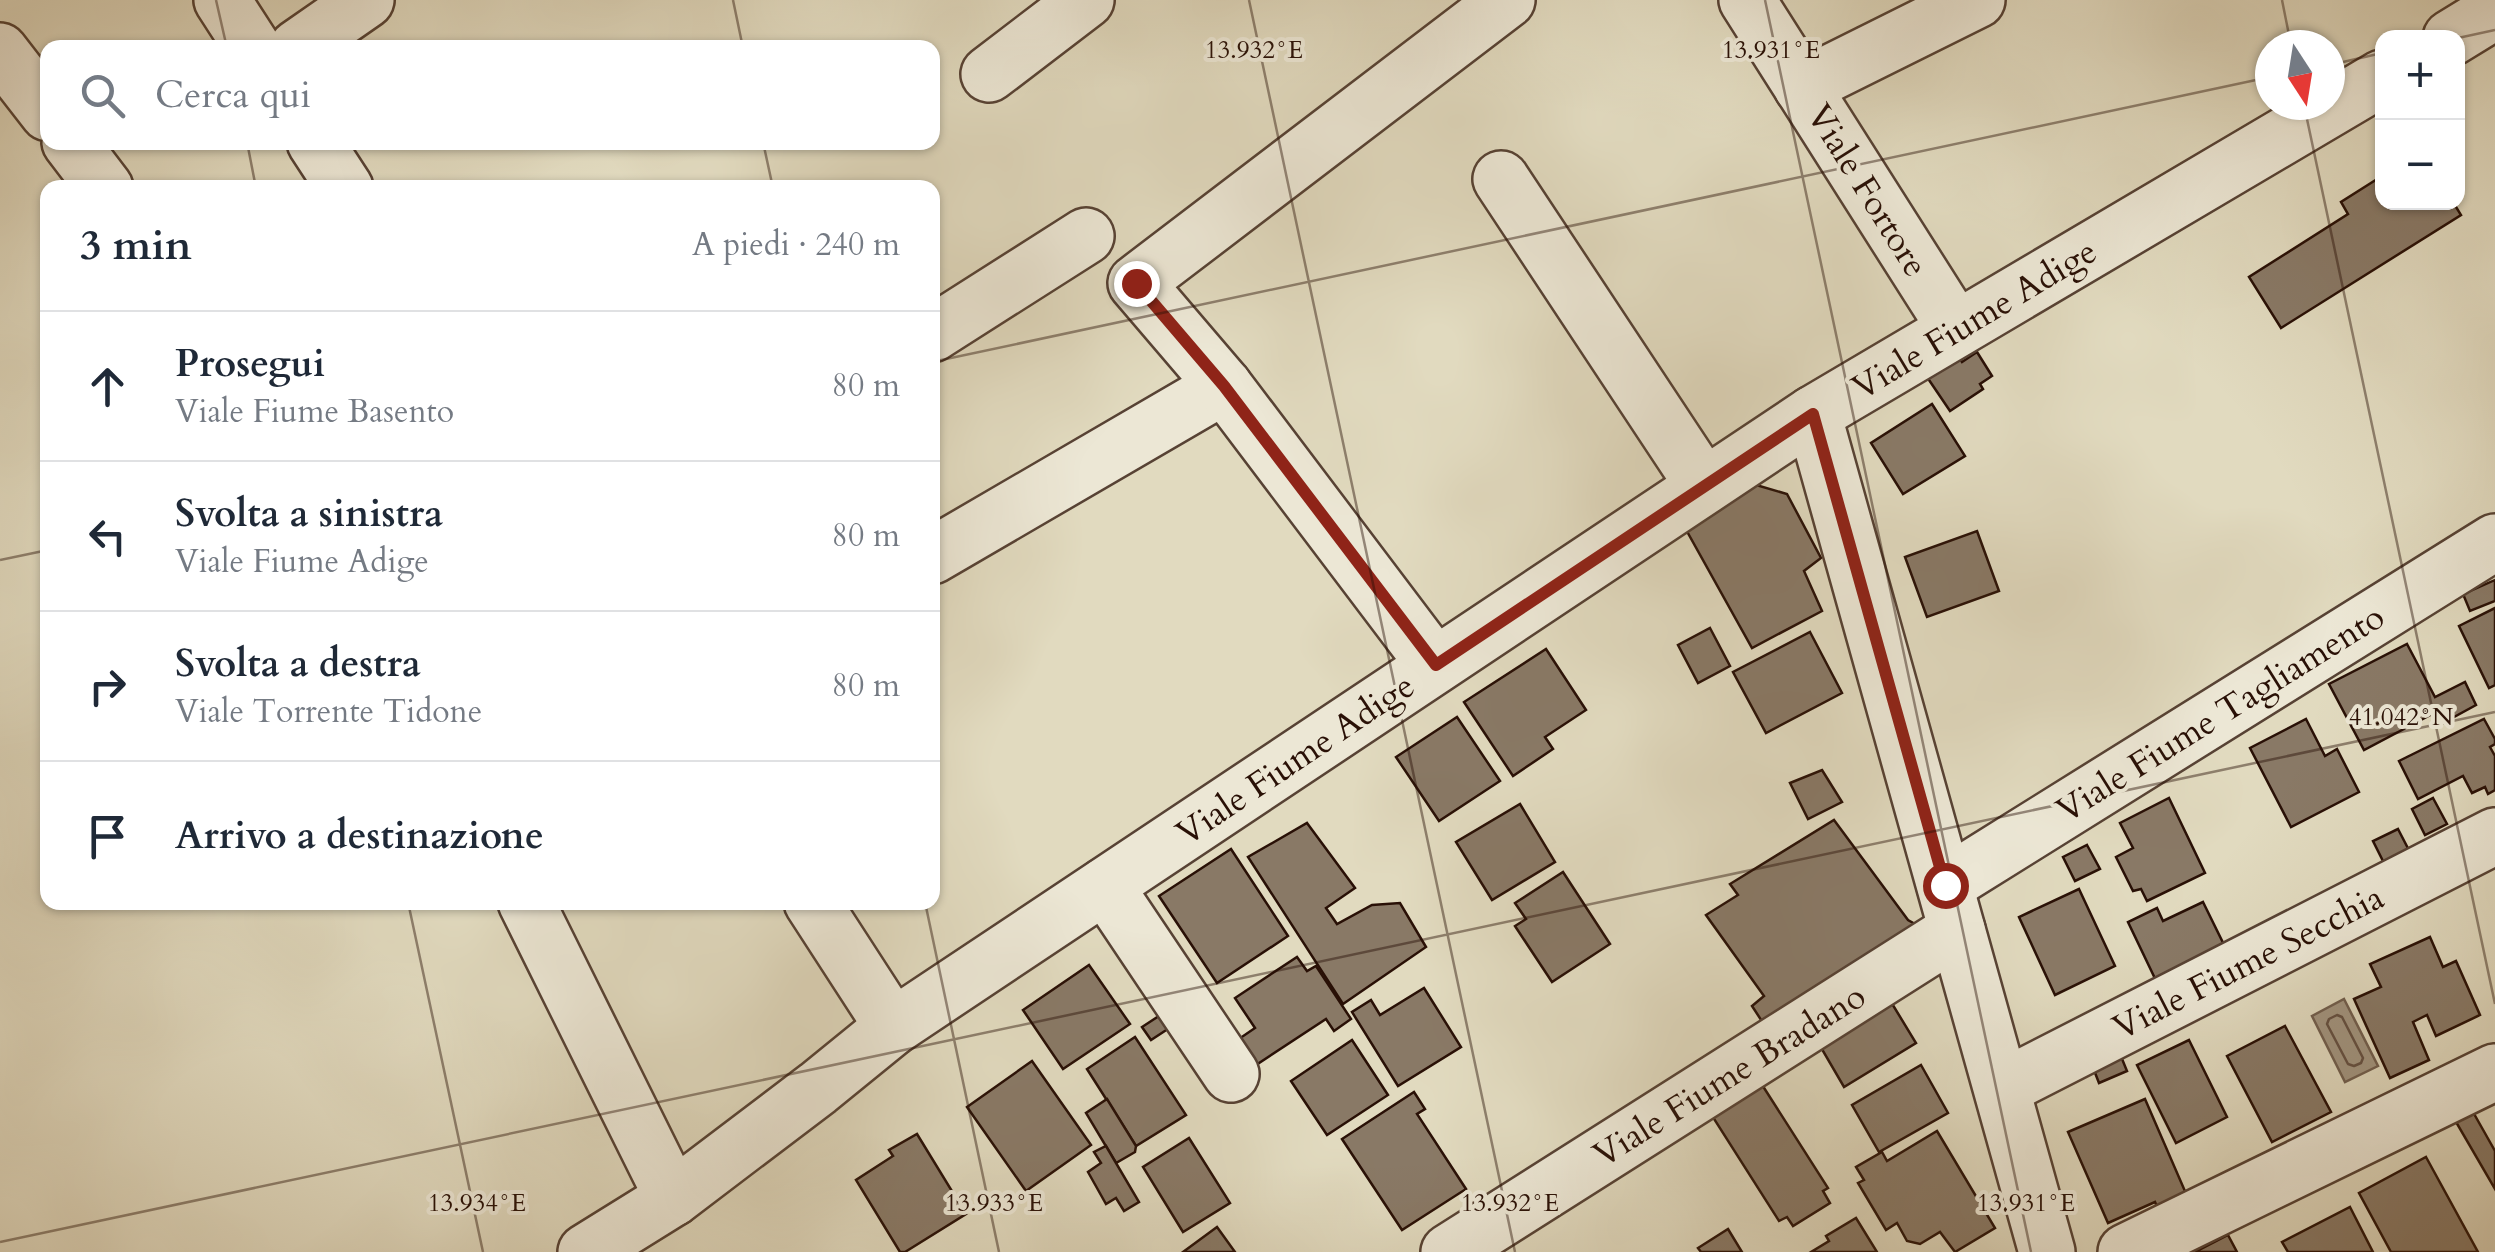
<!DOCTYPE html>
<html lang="it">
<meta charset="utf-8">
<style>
:root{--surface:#fff;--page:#f6f6f7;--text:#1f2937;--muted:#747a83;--line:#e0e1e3}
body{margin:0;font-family:Cardo,serif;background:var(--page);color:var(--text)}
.controls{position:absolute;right:30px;top:30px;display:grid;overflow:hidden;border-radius:20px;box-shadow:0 2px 8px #0004}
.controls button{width:90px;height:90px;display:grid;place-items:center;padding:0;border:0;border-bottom:2px solid var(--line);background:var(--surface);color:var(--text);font:50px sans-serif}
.compass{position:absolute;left:2255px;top:30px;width:90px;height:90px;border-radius:50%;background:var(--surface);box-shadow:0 2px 8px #0004;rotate:168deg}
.stop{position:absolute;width:30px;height:30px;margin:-22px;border:8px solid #8f2418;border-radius:50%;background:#fff}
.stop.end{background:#8f2418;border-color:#fff;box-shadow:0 2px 10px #0008}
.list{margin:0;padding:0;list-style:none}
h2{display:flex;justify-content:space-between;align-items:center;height:130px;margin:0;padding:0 40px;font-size:42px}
h2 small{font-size:32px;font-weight:400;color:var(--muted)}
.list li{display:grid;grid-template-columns:65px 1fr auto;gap:30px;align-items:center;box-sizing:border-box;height:150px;padding:0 40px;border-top:2px solid var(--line)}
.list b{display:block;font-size:38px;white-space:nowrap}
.list p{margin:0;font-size:32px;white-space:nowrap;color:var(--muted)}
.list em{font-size:32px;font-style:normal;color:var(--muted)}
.icon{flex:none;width:55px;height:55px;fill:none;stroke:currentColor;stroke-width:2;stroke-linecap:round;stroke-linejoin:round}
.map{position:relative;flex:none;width:2495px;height:1252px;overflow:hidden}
.search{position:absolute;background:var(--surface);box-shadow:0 2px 8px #0004;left:40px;top:40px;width:900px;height:110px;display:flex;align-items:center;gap:25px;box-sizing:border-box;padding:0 35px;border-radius:20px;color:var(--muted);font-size:38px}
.panel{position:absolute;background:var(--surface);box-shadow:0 2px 8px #0004;left:40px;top:180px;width:900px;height:730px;border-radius:20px}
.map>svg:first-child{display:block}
.water{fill:#a29580;stroke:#72604f;stroke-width:2.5}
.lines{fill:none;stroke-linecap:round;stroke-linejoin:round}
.shore{stroke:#665243;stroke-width:2.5}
.building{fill:#897966;stroke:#291006;stroke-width:2.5}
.minor-casing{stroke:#574234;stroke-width:60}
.minor{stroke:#ece7d5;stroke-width:55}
.route{stroke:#8f2418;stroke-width:12}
.ticks{fill:none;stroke:#291006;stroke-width:2.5;stroke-opacity:0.45}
.labels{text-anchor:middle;stroke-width:8;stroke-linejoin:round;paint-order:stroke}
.street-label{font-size:35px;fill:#291006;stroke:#ece7d5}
.ticks-label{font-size:25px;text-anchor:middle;fill:#291006;stroke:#ece7d5;stroke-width:8;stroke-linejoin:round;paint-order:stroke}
</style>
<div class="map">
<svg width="2495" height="1252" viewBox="0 0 2495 1252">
<rect width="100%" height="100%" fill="#e1dabf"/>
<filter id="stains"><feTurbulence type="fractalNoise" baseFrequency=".002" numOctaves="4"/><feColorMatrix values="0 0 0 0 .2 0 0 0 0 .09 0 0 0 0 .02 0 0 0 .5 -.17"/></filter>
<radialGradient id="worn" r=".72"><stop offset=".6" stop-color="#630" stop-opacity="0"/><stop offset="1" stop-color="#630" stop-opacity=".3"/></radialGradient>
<!-- water -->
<path class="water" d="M2344,999L2378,1066L2345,1082L2312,1016Z"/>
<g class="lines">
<!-- shore -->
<path class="shore" d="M2337,1015L2342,1017L2363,1058L2361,1063L2354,1066L2348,1064L2327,1024L2329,1019Z"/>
</g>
<!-- building -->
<g class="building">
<path d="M2382,176V202H2453L2461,215L2281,328L2249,277L2348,214L2341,202Z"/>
<path d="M1977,352L1992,376L1980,384L1983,389L1950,411L1927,377L1958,356L1962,362Z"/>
<path d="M1932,404L1965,456L1903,494L1871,443Z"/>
<path d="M1746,482L1787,494L1821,558L1804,571L1822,611L1752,648L1679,517Z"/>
<path d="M1977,531L1999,591L1927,617L1905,557Z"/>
<path d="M2495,580V601L2470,611L2463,594Z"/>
<path d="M2495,608V685L2489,688L2459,626Z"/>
<path d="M1710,628L1730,666L1698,683L1678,645Z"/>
<path d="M1810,632L1842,693L1766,733L1733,672Z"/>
<path d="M2407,644L2435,697L2465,682L2476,705L2443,723L2438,711L2364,750L2329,684Z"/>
<path d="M1546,649L1586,710L1545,737L1553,749L1513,776L1464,702Z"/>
<path d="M1457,717L1500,781L1439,821L1396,757Z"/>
<path d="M2306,719L2325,756L2337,749L2359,792L2291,827L2250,748Z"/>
<path d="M2484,719L2495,739V744L2490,747L2495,756V790L2488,794L2485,787L2472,793L2463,776L2418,799L2399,761Z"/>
<path d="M1822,770L1842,802L1808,819L1790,783Z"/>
<path d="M2169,798L2205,873L2147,901L2141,889L2133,891L2116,857L2133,848L2120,823Z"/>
<path d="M2433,798L2447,824L2425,835L2412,809Z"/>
<path d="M1520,804L1555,862L1492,900L1456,842Z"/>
<path d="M1834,820L1908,920L1924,929L1767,1029L1752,1006L1764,996L1706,915L1738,895L1730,884Z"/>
<path d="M1307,823L1355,888L1326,908L1337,924L1372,905L1400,903L1426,947L1343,1004L1248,857Z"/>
<path d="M2398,829L2414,860L2389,873L2373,841Z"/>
<path d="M2087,845L2100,869L2075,881L2063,857Z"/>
<path d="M1231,849L1288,936L1217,983L1159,896Z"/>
<path d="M1563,872L1610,944L1552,982L1515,926L1526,919L1515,903Z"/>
<path d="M2079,889L2115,966L2055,995L2019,917Z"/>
<path d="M2203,902L2230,957L2161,991L2128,922L2157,908L2163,921Z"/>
<path d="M2430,937L2443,967L2456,961L2480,1015L2436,1036L2427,1015L2413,1022L2429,1060L2390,1078L2354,999L2381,987L2370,964Z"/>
<path d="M1297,957L1307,971L1316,966L1351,1019L1334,1031L1326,1019L1247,1071L1230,1045L1255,1028L1235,998Z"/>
<path d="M1089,965L1130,1024L1063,1069L1023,1010Z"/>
<path d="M1424,988L1461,1047L1398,1086L1352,1012L1371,1000L1380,1015Z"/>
<path d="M1888,997L1916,1043L1844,1087L1816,1039Z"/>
<path d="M1165,1012L1174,1025L1151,1040L1142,1027Z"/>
<path d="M2285,1026L2331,1112L2272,1142L2227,1056Z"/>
<path d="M1135,1037L1186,1115L1136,1146L1087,1069Z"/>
<path d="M1352,1040L1388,1095L1327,1135L1291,1081Z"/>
<path d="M2189,1040L2227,1117L2176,1143L2137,1065Z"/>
<path d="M2120,1054L2127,1071L2099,1083L2092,1065Z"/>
<path d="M1032,1061L1091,1145L1026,1191L967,1107Z"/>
<path d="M1921,1065L1948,1113L1879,1152L1852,1105Z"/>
<path d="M1759,1080L1828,1188L1823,1191L1830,1203L1793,1226L1787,1217L1779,1221L1709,1111Z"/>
<path d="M1414,1092L1425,1109L1417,1114L1466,1189L1402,1230L1342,1139Z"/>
<path d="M1107,1099L1136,1146L1135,1152L1116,1163L1086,1113Z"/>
<path d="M2145,1099L2191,1205L2162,1218L2155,1202L2108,1223L2068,1132Z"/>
<path d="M2473,1112L2495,1151V1189L2456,1122Z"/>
<path d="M1937,1131L1995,1228L1955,1252L1940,1232L1920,1244L1907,1241L1897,1223L1886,1230L1858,1183L1864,1180L1856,1167L1882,1152L1887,1161Z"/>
<path d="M917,1134L966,1214L905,1252H900L856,1180L893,1156L889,1150Z"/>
<path d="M1189,1138L1230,1203L1183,1232L1143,1167Z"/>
<path d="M1106,1146L1139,1202L1124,1211L1116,1198L1106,1204L1088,1172L1101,1163L1094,1152Z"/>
<path d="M2426,1157L2478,1252H2391L2359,1193Z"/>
<path d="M2350,1207L2373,1252H2288L2282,1242Z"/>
<path d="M1856,1218L1877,1252H1811L1829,1241L1826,1236Z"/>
<path d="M1217,1227L1235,1252H1183Z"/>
<path d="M1728,1229L1742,1252H1701L1698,1248Z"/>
<path d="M2228,1235L2237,1252H2195Z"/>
</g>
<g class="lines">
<defs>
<g id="minor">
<path d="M222,0L253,48"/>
<path d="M1747,0L1956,329"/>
<path d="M2451,38L2495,11"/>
<path d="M297,48L366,0"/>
<path d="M0,51L48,113"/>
<path d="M989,74L1086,0"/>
<path d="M1802,87L1977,0"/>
<path d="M70,142L105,188"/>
<path d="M315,142L345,188"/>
<path d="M1501,179L1704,486"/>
<path d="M932,334L1086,236"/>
<path d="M1813,414L2047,1252"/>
<path d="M932,556L1224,386"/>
<path d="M1435,665L1224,386L1136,283L1507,0"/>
<path d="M1945,885L2495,542"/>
<path d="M1105,886L1231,1074"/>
<path d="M526,902L673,1198"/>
<path d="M812,902L893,1027"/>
<path d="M2002,1088L2495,836"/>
<path d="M586,1252L673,1198L818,1088L893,1027L1813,414L2382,78"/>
<path d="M1449,1252L1957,930"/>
<path d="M2126,1252L2495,1072"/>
</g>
</defs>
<!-- minor casing -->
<use href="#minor" class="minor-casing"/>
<!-- minor -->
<use href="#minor" class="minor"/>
</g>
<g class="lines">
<!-- route -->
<path class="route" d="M1136,283L1224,386L1436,665L1813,414L1945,885"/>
</g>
<!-- ticks -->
<path class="ticks" d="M216,0L227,48M733,0L743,48M1249,0L1515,1252M1765,0L2031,1252M2282,0L2291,45M2458,38L2495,30M2330,65L2382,53M2304,105L2495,1004M247,142L256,188M763,142L773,188M932,362L2270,77M0,560L48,550M408,902L483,1252M925,902L999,1252M0,1242L2495,712"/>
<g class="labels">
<!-- street labels -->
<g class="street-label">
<text transform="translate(1868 190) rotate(58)" y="12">Viale Fortore</text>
<text transform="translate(1974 319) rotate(-31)" y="12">Viale Fiume Adige</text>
<text transform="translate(2220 713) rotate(-32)" y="12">Viale Fiume Tagliamento</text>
<text transform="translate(1295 759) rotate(-34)" y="12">Viale Fiume Adige</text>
<text transform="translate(2248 962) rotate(-27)" y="12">Viale Fiume Secchia</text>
<text transform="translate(1729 1075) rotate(-32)" y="12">Viale Fiume Bradano</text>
</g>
</g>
<g class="ticks-label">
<text x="1254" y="58">13.932°E</text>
<text x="1771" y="58">13.931°E</text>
<text x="2401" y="725">41.042°N</text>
<text x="477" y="1211">13.934°E</text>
<text x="994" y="1211">13.933°E</text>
<text x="1510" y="1211">13.932°E</text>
<text x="2026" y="1211">13.931°E</text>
</g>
<rect width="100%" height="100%" filter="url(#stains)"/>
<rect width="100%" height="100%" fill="url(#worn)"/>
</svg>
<div class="controls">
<button>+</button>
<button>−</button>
</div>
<svg class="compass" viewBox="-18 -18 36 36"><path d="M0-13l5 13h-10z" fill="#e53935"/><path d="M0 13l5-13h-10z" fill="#747a83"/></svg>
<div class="stop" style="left:1945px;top:885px"></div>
<div class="stop end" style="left:1136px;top:283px"></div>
<div class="search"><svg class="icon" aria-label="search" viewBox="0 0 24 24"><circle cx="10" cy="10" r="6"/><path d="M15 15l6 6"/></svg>Cerca qui</div>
<section class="panel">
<h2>3 min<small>A piedi · 240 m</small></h2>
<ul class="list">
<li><svg class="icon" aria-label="ahead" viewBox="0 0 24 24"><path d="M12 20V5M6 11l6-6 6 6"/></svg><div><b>Prosegui</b><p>Viale Fiume Basento</p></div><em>80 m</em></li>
<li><svg class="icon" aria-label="left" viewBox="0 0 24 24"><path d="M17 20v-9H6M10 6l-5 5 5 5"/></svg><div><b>Svolta a sinistra</b><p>Viale Fiume Adige</p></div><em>80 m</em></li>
<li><svg class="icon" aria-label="right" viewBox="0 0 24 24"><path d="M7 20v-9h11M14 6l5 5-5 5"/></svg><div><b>Svolta a destra</b><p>Viale Torrente Tidone</p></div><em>80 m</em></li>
<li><svg class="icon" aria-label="arrive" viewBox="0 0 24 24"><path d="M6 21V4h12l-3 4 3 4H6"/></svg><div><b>Arrivo a destinazione</b></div></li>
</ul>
</section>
</div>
